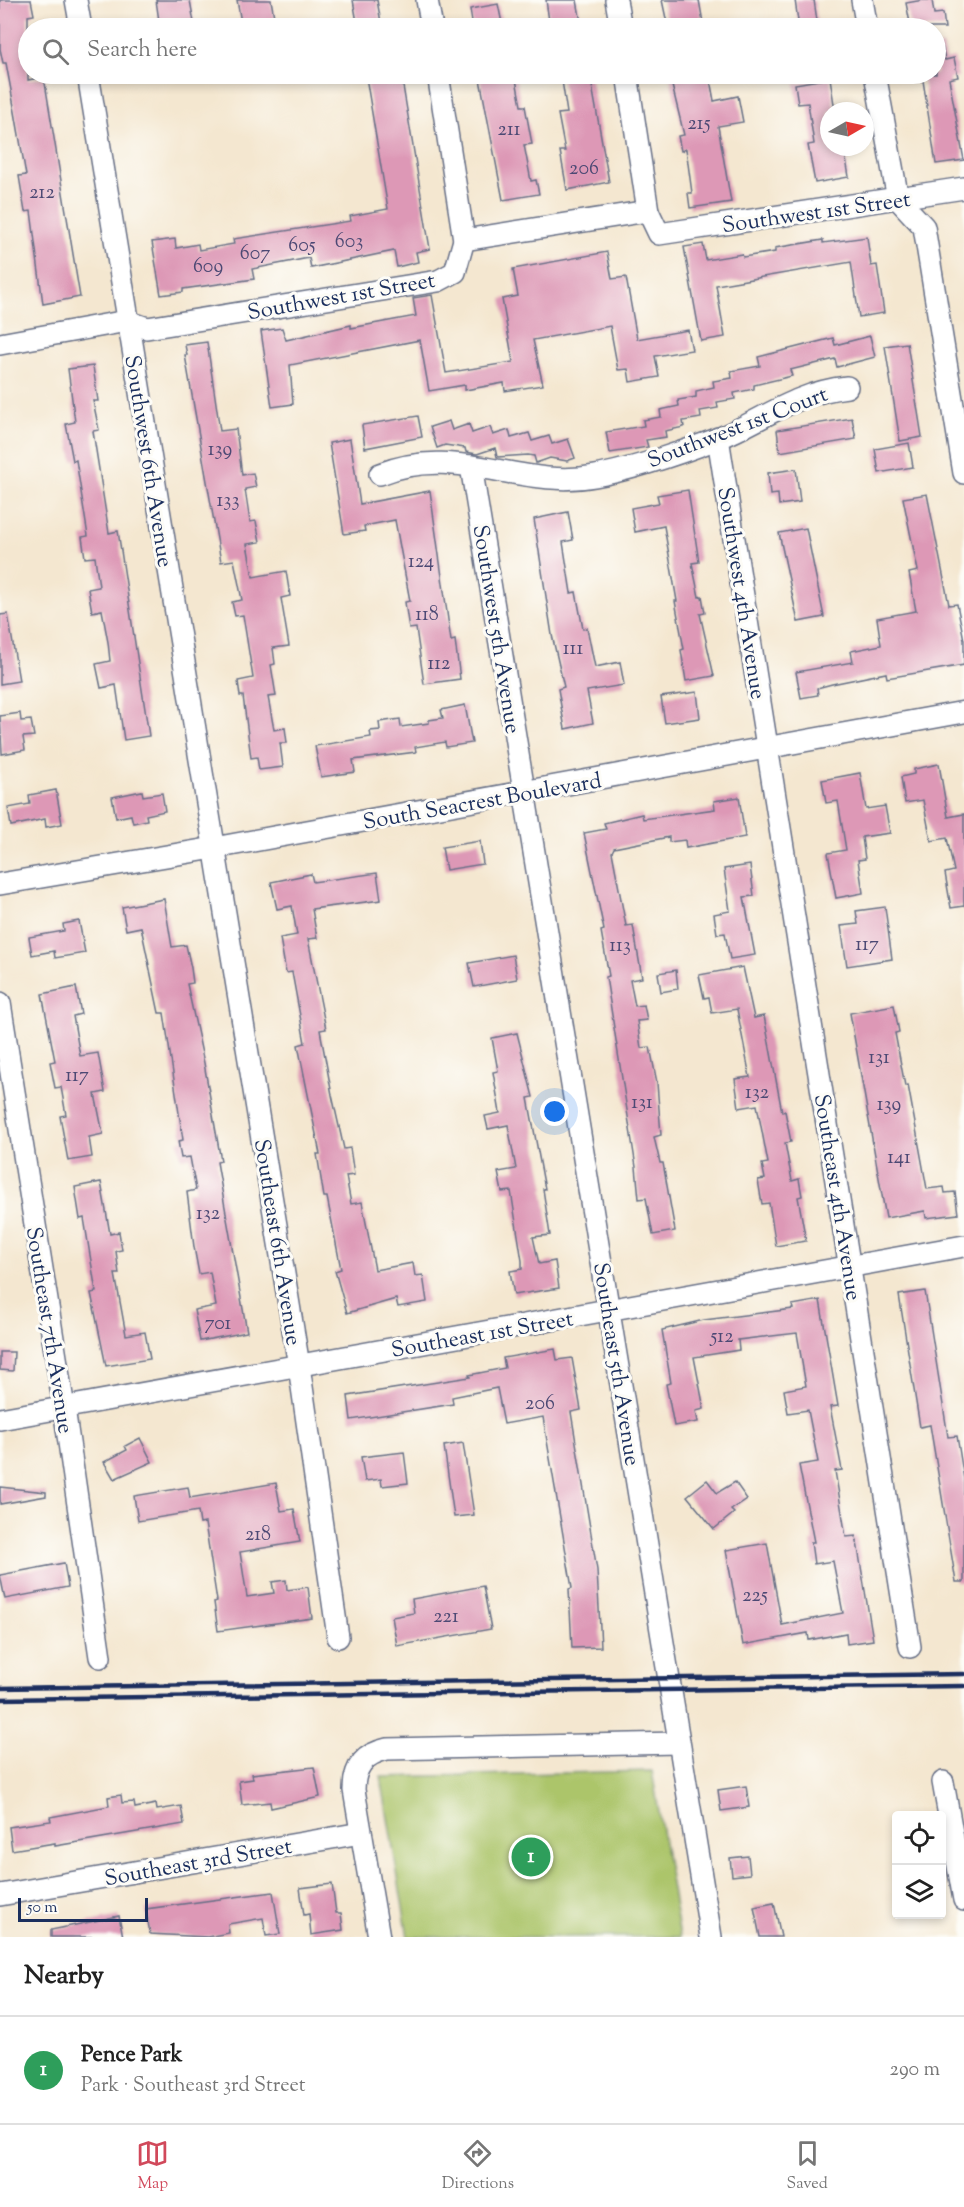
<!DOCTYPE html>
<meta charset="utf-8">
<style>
:root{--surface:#fff;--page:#f2f2f2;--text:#222;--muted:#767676;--line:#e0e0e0;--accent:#d1495b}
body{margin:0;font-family:"Sorts Mill Goudy",serif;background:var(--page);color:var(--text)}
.controls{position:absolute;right:18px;bottom:18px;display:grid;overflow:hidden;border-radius:6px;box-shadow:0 3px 9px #0003}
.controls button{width:54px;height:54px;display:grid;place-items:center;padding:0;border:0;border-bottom:2px solid var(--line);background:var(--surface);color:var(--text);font:30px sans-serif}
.compass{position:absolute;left:820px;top:102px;width:54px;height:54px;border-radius:50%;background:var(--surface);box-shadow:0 3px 9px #0003;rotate:81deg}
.scale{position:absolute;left:18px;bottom:15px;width:130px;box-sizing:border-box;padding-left:6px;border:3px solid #1b2f5e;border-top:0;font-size:16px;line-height:21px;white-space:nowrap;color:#1b2f5e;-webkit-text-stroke:4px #fdfcf7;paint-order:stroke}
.you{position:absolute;left:555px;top:1112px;width:21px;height:21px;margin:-15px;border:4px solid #fff;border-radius:50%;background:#1a73e8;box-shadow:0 0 0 9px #1a73e833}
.badge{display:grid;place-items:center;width:39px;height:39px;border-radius:50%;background:var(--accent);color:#fff;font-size:20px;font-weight:700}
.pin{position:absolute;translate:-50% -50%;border:3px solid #fff;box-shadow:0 2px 6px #0006}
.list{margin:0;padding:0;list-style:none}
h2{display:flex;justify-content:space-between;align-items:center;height:78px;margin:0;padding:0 24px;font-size:26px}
h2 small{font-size:20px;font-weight:400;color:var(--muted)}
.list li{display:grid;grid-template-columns:39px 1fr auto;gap:18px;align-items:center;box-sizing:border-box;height:108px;padding:0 24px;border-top:2px solid var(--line)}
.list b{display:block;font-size:22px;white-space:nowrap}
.list p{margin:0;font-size:20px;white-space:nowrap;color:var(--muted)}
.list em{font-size:20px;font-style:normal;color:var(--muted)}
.icon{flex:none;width:33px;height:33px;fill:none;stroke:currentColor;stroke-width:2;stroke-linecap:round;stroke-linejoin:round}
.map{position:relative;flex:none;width:964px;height:1937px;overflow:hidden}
.search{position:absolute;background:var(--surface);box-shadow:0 3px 9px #0003;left:18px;right:18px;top:18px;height:66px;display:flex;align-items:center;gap:15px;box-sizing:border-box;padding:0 21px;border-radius:33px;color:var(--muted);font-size:22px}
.sheet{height:186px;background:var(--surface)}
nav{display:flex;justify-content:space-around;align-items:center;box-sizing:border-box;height:84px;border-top:2px solid var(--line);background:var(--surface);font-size:16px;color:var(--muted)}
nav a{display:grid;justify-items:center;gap:3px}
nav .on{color:var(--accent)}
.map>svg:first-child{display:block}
.green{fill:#acc56a;stroke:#647a64;stroke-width:1.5}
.building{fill:#dd98b6}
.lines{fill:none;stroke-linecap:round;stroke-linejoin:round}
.minor-casing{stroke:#676f86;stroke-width:24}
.minor{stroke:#fff;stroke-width:21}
.rail{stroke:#1b2f5e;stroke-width:4.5}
.labels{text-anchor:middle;stroke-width:6;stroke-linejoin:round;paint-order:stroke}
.number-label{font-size:20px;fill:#4c4974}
.street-label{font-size:22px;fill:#1b2f5e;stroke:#fdfcf7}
</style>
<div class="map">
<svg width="964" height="1937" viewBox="0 0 964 1937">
<rect width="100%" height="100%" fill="#fdfcf7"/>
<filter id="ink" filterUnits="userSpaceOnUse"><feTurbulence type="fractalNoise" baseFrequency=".0167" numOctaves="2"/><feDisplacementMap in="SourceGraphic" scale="12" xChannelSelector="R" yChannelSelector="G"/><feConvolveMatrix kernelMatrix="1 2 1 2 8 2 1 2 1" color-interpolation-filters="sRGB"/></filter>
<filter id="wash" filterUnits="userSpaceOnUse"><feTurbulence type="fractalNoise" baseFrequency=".008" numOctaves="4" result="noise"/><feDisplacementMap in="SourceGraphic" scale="24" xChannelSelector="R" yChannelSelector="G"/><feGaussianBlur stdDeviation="1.35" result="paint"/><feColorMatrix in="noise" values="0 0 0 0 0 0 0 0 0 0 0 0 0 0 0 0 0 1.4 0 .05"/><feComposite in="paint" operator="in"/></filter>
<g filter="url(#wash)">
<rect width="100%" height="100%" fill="#f4e7d0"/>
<!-- green -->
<path class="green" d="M652,1771L680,1937H408L381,1777Z"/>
<g id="blocks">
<!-- building -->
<g class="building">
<path d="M0,0H31L34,15L28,16V80L44,77L80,297L43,304L31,211L25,212L19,176L26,175L15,112L6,63H3L0,49Z"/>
<path d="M156,0H190L195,28H160Z"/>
<path d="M237,0H271L276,28H242Z"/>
<path d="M353,0H377L382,28H358Z"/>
<path d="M546,0H577L582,28H550Z"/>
<path d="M662,0H699L704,28H668Z"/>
<path d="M795,0H814L818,28H799Z"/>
<path d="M923,0H932L934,14L943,13L945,28H911L906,3Z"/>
<path d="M498,4L503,28H473L470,9Z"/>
<path d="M936,46H942L945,60L954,58L958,77L949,79L964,160L936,164L922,74H936Z"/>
<path d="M384,74H401L430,249L416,252L418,262L397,267L394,251L311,268L309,258L252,269L254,279L183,289V292L161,295L152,242L175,239L176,248L198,244L199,250L234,244L233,239L351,221L350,216L388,209L366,77Z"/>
<path d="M479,74H515L521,106H525L532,144L524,145L531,181L536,180L539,194L503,200Z"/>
<path d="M561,74H590L609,182L567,190L560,151H565L558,114L567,113Z"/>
<path d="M674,74H709L714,101L738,96L743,122L718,126L731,202L690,208L688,193H692L686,149L681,151L678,136L684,135L670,77L675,76Z"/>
<path d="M830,78L835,111H829V147H844L849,177L815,183L808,145L814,144L808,103L798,104L795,84Z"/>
<path d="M867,237L871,266L877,265L884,313L859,317L851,262L716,285L725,337L701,341L684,247L703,244L706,260L742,254L743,257L775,252V248L823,240V243Z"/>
<path d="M607,252L612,279L626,277L637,339L688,330L692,350L655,356L659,377L630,382L628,369L618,370L610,326L533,340L543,385L505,391L504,383L465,390V385L429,391L420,340L290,365L293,404L272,407L261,331L282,328L286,340L351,325V328L416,316L413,298L432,295L446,373L513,362L502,299L518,296L513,269Z"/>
<path d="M870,336L875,357L837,367L835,359L790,370L792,376L754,385V389L734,393L735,399L717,402L718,408L700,411L701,418L683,421L684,427L665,431L666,437L646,440L648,447L610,453L606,432L644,426L643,420L661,417L660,410L679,406L678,400L696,397V391L714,387L713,381L732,378L731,371L760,366L758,357L833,338L835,345Z"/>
<path d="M207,342L220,431L236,429L242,475L253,473L256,487L245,489L250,522L256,521L260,542L247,544L253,577L286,571L290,596L281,598L289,646L273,648L275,664L271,665L276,696L268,697L274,730L285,728L287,743H280L283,767L259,770L257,757L251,758L243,696H240L238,681L253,678L243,615L235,616L232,602L242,600L234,560L221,562L185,355H187L185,345Z"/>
<path d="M907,343L922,437L900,441L885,346Z"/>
<path d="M93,366L98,401H93L99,430L93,431L109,533L118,531L149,736L124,740L116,685L101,688L96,664L110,661L108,642L102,610L92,612L88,589L99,587L95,557L85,558L82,537L88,536L76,460L73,461L66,424L75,422L68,369Z"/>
<path d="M418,416L422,437L365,448L362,425Z"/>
<path d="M852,418L856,439L780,452L777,430Z"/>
<path d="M449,421L452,430L469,424L472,433L490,427L493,435L509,430L511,438L529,433L532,441L549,436L552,444L568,439L575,458L567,461L550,458L536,463L534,456L528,455L497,457L495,448L477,454L466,452L465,448L445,445L437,448L430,427Z"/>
<path d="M350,439L360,504L430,491L451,641L455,640L460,679L424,684L416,628L409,629L405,602L410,601L395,520L364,526L365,531L344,534L329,443Z"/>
<path d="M909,443L913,467L879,473L875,449Z"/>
<path d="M796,469L800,502L779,505L778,494L770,495L768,473Z"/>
<path d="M688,490L699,562L692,563L699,597L702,596L705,613L700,614L714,676L686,681L681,650L684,649L675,601H677L664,526L635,532L631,508L659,503L657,495Z"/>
<path d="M927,494L949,605L957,604L964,640V665L887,678L886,673L832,684L817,688L818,695L801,698L796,672L853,662L851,651L881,645L877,618L916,611L909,573L918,571L903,498Z"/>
<path d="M568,512L573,540L563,542L571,593L576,592L583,629L587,628L595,667L620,662L624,685L587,691L593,723L565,729L558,689L564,687L552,635L534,519Z"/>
<path d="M806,528L824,617L798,622L779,533Z"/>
<path d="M8,614L19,681L0,684V615Z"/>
<path d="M697,692L700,718L665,723L661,697Z"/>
<path d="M465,705L472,743L446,747L445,742L415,747L416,752L353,760L355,772L321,777L315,746L371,737L370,731L380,730L379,722L400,719L401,727L429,723V720L443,718L441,710Z"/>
<path d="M20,713L21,721L31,720L34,736L23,737L25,750L2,754L0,716Z"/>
<path d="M939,764L948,817L964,814V906L951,908L945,873L954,871L947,838L931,841L923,800L905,803L901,777L914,774V769Z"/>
<path d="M860,773L866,809L885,806L890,833L862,837L865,859L858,860L863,893L836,898L828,853L846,850L838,801L826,803L822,780Z"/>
<path d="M56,790L62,824L46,827L45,819L11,826L8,808L30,804L29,795Z"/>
<path d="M142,791L143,796L162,793L165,811L146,815L147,820L133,823L131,815L116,818L112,797Z"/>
<path d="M739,797L745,837L686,848L685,840L669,842V837L614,848L612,852L626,926L633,925L642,978L630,980L635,1006L644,1005L647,1020L637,1021L641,1048L650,1047L657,1083L661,1135L654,1137L660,1163H663L675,1231L653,1235L646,1198L639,1199L636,1167L606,977L609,976L601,931L604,930L584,833L606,829L604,823L642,814L643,819L715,809L714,801Z"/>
<path d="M480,841L483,864L446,870L442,847Z"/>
<path d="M750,865L754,896L744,897L755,955L730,959L725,933L717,934L714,914L730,911L724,869Z"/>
<path d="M377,873L381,900L312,909L317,938L308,939L326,1029L320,1030L332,1095L344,1149L350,1148L354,1175L346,1176L351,1204L362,1202L375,1270L413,1263L415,1276L423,1275L427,1302L398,1307L396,1299L347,1313L335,1271L341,1269L327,1197H324L317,1154H320L298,1045L305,1043L292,972L286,973L280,938L297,935L292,906L277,909L271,882L311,874L313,882Z"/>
<path d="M164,899L172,947L186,945L191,968L193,983L187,984L204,1063L221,1161L217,1162L247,1332L200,1341L194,1310L216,1306L210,1272L199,1274L194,1247L187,1192L196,1190L190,1157L181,1158L178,1141L183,1140L164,1013H159L141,927L126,930L122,907Z"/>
<path d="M885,907L892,959L847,966L841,926L858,924L856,911Z"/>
<path d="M79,921L85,953L55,958L54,951L32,955L29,937L64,931L63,924Z"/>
<path d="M513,955L517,979L474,987L469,963Z"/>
<path d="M743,967L754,1018L764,1016L782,1112L785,1111L791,1142L785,1143L792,1181L799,1179L802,1196L798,1197L806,1241L776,1246L769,1203L762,1204L758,1180L765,1179L762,1164L768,1163L757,1105L739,1108L735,1079L750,1077L737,1009L712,1013L709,997L704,998L699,975Z"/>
<path d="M676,970L678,989L661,992L658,973Z"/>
<path d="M76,987L81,1014L73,1016L80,1056L98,1053L105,1092L95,1094L103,1134L89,1137L92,1157L68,1161L60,1116L66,1115L61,1087L55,1088L50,1062L55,1061L42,994Z"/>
<path d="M894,1005L899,1032L895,1033L905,1086L908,1085L927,1189L944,1187L945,1193L955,1192L958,1214L926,1218L925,1211L886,1218L850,1013Z"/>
<path d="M517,1033L533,1097L528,1098L545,1189H543L550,1235L533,1237L539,1264L555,1261L559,1288L514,1295L510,1271L522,1269V1261L511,1191L502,1192L498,1172L516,1169L508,1125L488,1129L485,1116L500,1113L493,1072L498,1071L492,1038Z"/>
<path d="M101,1182L110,1234L119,1232L122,1250L116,1251L119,1274H115L126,1335L145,1332L150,1359L106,1366L91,1293L96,1292L84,1218L80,1219L75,1187Z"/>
<path d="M925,1291L948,1437L957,1436L964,1479V1582H956L930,1425L920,1427L899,1295Z"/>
<path d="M820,1300L838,1406L830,1407L842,1470L835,1471L846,1537L856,1536L873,1640L847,1644L846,1633L809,1640L808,1633L743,1645L726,1550L767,1543L782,1625L843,1613L833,1561L814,1564L811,1542H814L799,1465L818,1462L808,1410L788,1413L784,1390L806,1386L797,1333L738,1340L739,1350L694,1357L704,1409L696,1411L698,1422L674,1426L666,1384L671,1383L662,1330L704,1320L793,1309L792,1305Z"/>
<path d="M555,1349L557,1360L572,1358L581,1410L571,1412L597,1570L601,1647L572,1648L569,1589L572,1588L543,1417L504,1424L497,1388L452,1397L453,1404L351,1420L348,1396L470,1377L469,1375L505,1368L503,1358Z"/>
<path d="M0,1352H14L13,1371L0,1370Z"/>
<path d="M140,1438L152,1462L114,1479L104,1462L127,1450L125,1446Z"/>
<path d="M463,1443L474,1515L454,1517L444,1446Z"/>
<path d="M404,1452L408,1483L382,1486L381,1479L365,1481L361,1457Z"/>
<path d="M707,1480L717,1493L735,1482L747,1499L731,1510L734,1513L714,1529L687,1496Z"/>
<path d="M276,1483L281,1511L294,1509L300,1542L240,1552L247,1597L274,1593L272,1582L286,1580L287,1590L308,1587L312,1618L218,1631L214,1602L217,1601L205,1523L200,1524L198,1511L138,1521L134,1496L188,1487L190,1498Z"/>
<path d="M0,1487L46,1492V1496L0,1504Z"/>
<path d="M64,1563L68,1587L5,1599L0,1575Z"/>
<path d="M483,1586L491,1629L397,1646L392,1617L414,1613L412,1599Z"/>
<path d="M314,1767L320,1797L271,1808L270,1802L242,1805L239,1781L253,1779L252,1774Z"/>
<path d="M746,1786L749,1807L721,1811L718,1790Z"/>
<path d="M121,1795L122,1803L134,1802L135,1808L156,1804L157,1810L181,1806L184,1824L55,1846V1843L12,1850L9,1827L51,1821L50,1817L109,1806L108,1797Z"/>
<path d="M748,1856L750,1874L732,1876L730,1858Z"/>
<path d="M332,1884L336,1913H341L343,1930L311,1935L309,1914L304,1915L300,1888Z"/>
<path d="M273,1892L280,1934L266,1936L263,1918L228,1924L229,1933L207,1937L150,1934L146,1909Z"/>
<path d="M774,1903L781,1937H760L754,1907Z"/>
<path d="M119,1916L123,1937H51V1930Z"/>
</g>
</g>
</g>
<g filter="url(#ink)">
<use href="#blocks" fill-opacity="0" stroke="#676f86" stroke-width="1.5"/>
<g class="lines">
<defs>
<g id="minor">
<path d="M76,0L81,28"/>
<path d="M427,0L432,28"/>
<path d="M616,0L621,28"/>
<path d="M862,0L867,28"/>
<path d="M88,74L299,1366L338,1637"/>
<path d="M438,74L464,240"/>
<path d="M627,74L648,211"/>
<path d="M875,74L898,199L924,227L964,473"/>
<path d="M0,344L127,321L147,328L438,281L455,272L464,240L648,211L659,234L964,188"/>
<path d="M718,438L910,1647"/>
<path d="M471,466L711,1937"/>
<path d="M380,474C456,443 521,490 595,476C630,470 683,452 717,439C764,420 794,393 847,387"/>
<path d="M0,884L214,848L964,712"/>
<path d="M0,1003L64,1408L100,1657"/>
<path d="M0,1419L964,1246"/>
<path d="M943,1782L964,1900"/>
<path d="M0,1895L361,1833"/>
<path d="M379,1937L354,1790C354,1767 364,1754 387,1749L678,1743"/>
</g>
</defs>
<!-- minor casing -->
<use href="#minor" class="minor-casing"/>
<!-- minor -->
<use href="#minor" class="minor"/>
<!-- rail -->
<g class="rail">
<path d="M0,1688L964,1674"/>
<path d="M0,1699L964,1686"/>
</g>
</g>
</g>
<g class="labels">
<!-- number labels -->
<g class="number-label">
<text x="699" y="129">215</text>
<text x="509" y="135">211</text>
<text x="584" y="174">206</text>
<text x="42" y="198">212</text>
<text x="349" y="247">603</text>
<text x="302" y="251">605</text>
<text x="255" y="259">607</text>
<text x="208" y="272">609</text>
<text x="220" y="455">139</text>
<text x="228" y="506">133</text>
<text x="421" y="567">124</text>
<text x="427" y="620">118</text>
<text x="573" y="654">111</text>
<text x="439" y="669">112</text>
<text x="867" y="950">117</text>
<text x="620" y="951">113</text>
<text x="879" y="1063">131</text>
<text x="77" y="1081">117</text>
<text x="757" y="1098">132</text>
<text x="642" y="1108">131</text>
<text x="889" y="1110">139</text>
<text x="899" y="1163">141</text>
<text x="208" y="1219">132</text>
<text x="218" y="1329">701</text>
<text x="722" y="1342">512</text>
<text x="540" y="1409">206</text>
<text x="258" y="1540">218</text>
<text x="755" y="1601">225</text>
<text x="446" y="1622">221</text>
</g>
<!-- street labels -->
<g class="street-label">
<text transform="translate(816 211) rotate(-8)" y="8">Southwest 1st Street</text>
<text transform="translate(341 295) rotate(-10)" y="8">Southwest 1st Street</text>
<text transform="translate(737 426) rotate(-21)" y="8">Southwest 1st Court</text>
<text transform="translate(150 461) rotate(81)" y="8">Southwest 6th Avenue</text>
<text transform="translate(743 593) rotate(81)" y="8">Southwest 4th Avenue</text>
<text transform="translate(498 629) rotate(81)" y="8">Southwest 5th Avenue</text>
<text transform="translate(482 800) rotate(-10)" y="8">South Seacrest Boulevard</text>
<text transform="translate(839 1197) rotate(81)" y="8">Southeast 4th Avenue</text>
<text transform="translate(279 1242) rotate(81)" y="8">Southeast 6th Avenue</text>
<text transform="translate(51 1330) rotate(81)" y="8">Southeast 7th Avenue</text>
<text transform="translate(482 1333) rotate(-10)" y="8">Southeast 1st Street</text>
<text transform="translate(618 1364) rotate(81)" y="8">Southeast 5th Avenue</text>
<text transform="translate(198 1861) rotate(-10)" y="8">Southeast 3rd Street</text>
</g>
</g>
</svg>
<div class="controls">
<button><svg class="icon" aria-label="locate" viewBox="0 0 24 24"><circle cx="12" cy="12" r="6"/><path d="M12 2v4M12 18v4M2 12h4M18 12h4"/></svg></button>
<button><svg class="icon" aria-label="layers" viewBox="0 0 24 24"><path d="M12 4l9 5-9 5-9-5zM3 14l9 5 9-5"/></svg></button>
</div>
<svg class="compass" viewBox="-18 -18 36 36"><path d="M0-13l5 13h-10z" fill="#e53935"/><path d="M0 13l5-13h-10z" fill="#767676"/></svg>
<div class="scale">50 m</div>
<div class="you"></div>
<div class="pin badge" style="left:531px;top:1857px;background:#2e9e5b">1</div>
<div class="search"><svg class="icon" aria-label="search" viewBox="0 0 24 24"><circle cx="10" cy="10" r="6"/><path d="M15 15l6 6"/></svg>Search here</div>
</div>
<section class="sheet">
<h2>Nearby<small></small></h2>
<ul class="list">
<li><span class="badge" style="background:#2e9e5b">1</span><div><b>Pence Park</b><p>Park · Southeast 3rd Street</p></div><em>290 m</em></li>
</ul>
</section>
<nav>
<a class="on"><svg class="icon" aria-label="map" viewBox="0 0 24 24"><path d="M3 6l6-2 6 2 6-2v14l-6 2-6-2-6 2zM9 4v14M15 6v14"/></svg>Map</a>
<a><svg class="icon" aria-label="directions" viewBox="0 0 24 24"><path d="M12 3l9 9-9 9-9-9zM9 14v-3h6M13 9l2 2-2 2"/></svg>Directions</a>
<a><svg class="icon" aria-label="saved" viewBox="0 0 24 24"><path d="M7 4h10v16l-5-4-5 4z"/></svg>Saved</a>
</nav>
